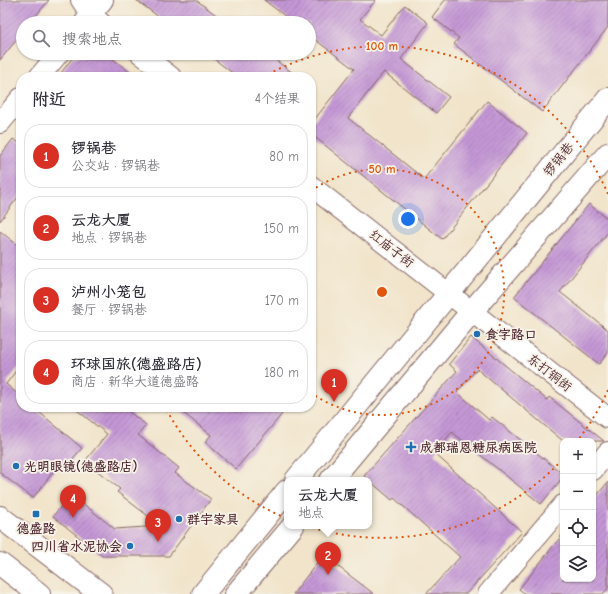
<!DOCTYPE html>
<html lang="zh">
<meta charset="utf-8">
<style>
:root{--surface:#fff;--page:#f2f2f3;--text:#2b2b33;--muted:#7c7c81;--line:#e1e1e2;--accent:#d93025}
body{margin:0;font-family:"Comic Neue","LXGW WenKai TC",sans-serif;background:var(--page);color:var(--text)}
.controls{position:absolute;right:12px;bottom:12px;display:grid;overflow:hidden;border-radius:8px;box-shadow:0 1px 3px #0004}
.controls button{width:36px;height:36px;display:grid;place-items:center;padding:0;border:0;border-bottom:1px solid var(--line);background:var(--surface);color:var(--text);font:20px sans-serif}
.you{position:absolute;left:408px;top:219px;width:14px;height:14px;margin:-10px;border:3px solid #fff;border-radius:50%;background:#1a73e8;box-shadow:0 0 0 6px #1a73e833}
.badge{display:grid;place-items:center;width:26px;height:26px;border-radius:50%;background:var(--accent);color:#fff;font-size:13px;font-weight:700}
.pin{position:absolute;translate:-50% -33px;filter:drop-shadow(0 1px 2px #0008)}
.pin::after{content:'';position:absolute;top:21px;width:14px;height:12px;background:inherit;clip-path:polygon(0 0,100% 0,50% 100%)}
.popup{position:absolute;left:284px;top:477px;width:88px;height:52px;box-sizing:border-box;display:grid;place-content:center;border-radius:8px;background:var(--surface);filter:drop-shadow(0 1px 3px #0005);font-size:13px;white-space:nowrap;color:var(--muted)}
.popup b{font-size:15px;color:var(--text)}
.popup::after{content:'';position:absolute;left:50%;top:100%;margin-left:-8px;border:8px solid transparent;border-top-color:var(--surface)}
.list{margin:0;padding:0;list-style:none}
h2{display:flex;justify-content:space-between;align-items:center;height:52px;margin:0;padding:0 16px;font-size:17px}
h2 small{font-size:13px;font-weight:400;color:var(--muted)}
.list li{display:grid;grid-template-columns:26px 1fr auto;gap:12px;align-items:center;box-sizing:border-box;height:64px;margin:0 8px 8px;padding:0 8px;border:1px solid var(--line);border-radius:16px}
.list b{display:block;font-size:15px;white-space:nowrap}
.list p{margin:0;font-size:13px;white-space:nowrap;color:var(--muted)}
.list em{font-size:13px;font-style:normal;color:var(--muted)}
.icon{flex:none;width:22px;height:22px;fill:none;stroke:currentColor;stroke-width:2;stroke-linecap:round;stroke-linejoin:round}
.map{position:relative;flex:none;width:608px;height:594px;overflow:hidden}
.search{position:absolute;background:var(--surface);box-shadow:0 1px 3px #0004;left:16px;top:16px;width:300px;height:44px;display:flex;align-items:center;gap:10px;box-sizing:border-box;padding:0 14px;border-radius:22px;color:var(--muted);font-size:15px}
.panel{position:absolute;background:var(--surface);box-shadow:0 1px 3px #0004;left:16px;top:72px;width:300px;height:340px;border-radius:16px}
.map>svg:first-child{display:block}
.building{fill:url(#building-hatch)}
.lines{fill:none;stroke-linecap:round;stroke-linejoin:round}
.minor-casing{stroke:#846463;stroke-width:22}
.major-casing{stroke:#846463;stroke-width:24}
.minor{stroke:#fff;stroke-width:20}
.major{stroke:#fff;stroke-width:22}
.ring{fill:none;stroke:#e0560e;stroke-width:2;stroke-dasharray:2 4}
.poi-dot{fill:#1f6fb2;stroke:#f7f3e8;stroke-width:1.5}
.labels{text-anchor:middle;stroke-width:3.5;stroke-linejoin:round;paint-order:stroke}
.street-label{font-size:13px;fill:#4a1f2b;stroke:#f7f3e8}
.poi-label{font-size:13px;font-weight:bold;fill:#4a1f2b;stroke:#f7f3e8;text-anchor:start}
.centre{fill:#e0560e;stroke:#f7f3e8;stroke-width:2}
.ring-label{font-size:12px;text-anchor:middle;font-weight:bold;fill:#e0560e;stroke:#f7f3e8;stroke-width:3.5;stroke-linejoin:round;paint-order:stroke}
</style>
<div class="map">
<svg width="608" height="594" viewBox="0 0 608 594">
<defs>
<pattern id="building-hatch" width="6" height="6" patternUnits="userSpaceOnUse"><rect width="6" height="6" fill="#c497d6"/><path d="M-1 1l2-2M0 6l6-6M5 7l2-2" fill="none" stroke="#a17bae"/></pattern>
</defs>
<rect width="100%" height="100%" fill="#f7f3e8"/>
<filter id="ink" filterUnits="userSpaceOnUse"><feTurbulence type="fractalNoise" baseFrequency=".025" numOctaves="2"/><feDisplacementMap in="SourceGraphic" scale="8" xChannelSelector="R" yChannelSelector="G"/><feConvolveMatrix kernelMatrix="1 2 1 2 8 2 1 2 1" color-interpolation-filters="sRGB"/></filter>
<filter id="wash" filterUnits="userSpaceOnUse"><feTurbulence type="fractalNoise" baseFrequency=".012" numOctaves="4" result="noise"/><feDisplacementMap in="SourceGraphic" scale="16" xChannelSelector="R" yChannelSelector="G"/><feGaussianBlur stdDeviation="0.9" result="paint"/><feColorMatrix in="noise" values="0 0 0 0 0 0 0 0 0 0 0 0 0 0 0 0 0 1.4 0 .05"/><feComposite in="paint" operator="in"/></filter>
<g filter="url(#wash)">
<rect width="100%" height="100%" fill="#f1e4ca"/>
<g id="blocks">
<!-- building -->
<g class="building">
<path d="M0,0H49L30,23H23V32L0,60Z"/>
<path d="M136,0H196L227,23H167Z"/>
<path d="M264,0H376L360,19L381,35L405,5L428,23L401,59L449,97L436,113L384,72L348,118L424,179L487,101L527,133L442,239L311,134V124L354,69L309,35V23H294Z"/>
<path d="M445,0H608V27L542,112L454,44L459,38L432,17Z"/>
<path d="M206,53H266L298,77H238Z"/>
<path d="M108,55L136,77H58L73,57Z"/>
<path d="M13,139L21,144V193L0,221V156Z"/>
<path d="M589,204L608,219V232L560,292L608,330V353L599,364L514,297Z"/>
<path d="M0,231L21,248V364L6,384L21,397V407H33L82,448L65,468L60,463L33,498L0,473Z"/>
<path d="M471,337L547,400L549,397L604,441H563L477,369L457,392L489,420L492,417L563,474V477L541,504L452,432L434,453L522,532L466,594H426L460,557L394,498L392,500L364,476L457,371L449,364Z"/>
<path d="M73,407H123L146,425L138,435L179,468L175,473L211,499L169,556H102L53,516L71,494L115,529L161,526L117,492L120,489L85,461L107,434Z"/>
<path d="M176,407H274L282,414L236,469L205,442L211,435Z"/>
<path d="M608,482V588L603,594H525L519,589L563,534V579H593V500Z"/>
<path d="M323,555L374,594H293Z"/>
</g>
</g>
</g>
<g filter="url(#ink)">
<use href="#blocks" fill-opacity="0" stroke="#846463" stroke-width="1"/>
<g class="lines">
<defs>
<g id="minor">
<path d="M81,0L91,15L101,23"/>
<path d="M84,23L103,0"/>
<path d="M140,53L171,77"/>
<path d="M39,77L59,53"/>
<path d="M0,123L21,98"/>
<path d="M311,186L608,418"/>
<path d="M593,470L608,452"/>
<path d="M488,594L563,505"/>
</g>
<g id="major">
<path d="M296,480L608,99"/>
<path d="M331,480L472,311L608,154"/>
<path d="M0,517L101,594"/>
<path d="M0,564L39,594"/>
<path d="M203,594L287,491"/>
<path d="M236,594L293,526"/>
</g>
</defs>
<!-- minor casing -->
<use href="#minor" class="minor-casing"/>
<!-- major casing -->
<use href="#major" class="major-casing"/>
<!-- minor -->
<use href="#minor" class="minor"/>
<!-- major -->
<use href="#major" class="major"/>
</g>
</g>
<!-- distance rings -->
<g class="ring">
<path d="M311 191A123 123 0 1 1 311 393"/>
<path d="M608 390A246 246 0 0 1 578 440M562 460A246 246 0 0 1 165 407M263 77A246 246 0 0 1 608 194"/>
</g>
<!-- markers -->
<g class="poi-dot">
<circle cx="477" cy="334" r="4"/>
<path d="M409 441h4v4h4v4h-4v4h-4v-4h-4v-4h4z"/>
<circle cx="16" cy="466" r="4"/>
<rect x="32" y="510" width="8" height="8" rx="2"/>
<circle cx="179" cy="519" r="4"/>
<circle cx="130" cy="546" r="4"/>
</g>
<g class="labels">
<!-- street labels -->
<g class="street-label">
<text transform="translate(558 159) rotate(-51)" y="5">锣锅巷</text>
<text transform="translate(392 248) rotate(38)" y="5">红庙子街</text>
<text transform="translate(550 372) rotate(38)" y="5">东打铜街</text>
</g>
<!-- poi labels -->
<g class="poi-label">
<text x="485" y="339">食字路口</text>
<text x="420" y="452">成都瑞恩糖尿病医院</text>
<text x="24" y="471">光明眼镜(德盛路店)</text>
<text x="187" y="524">群宇家具</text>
<text x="36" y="533" text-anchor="middle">德盛路</text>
<text x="122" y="551" text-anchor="end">四川省水泥协会</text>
</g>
</g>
<circle cx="382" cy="292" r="6" class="centre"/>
<g class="ring-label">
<text x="382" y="50">100 m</text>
<text x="382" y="173">50 m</text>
</g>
</svg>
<div class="controls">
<button>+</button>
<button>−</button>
<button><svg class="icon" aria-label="locate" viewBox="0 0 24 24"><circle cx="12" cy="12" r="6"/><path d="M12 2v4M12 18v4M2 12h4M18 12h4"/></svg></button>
<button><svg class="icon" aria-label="layers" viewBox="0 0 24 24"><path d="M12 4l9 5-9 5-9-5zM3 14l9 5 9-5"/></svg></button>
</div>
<div class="you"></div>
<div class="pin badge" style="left:334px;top:402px">1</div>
<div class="pin badge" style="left:328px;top:575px">2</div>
<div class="popup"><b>云龙大厦</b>地点</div>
<div class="pin badge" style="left:158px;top:542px">3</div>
<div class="pin badge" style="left:73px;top:518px">4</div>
<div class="search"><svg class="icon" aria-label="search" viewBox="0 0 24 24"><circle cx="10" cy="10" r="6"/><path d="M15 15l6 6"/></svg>搜索地点</div>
<section class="panel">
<h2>附近<small>4个结果</small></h2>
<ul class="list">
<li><span class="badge">1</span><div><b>锣锅巷</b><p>公交站 · 锣锅巷</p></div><em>80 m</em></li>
<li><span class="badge">2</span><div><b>云龙大厦</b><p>地点 · 锣锅巷</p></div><em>150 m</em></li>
<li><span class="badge">3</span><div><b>泸州小笼包</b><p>餐厅 · 锣锅巷</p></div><em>170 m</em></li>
<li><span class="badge">4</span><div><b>环球国旅(德盛路店)</b><p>商店 · 新华大道德盛路</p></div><em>180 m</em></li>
</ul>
</section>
</div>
